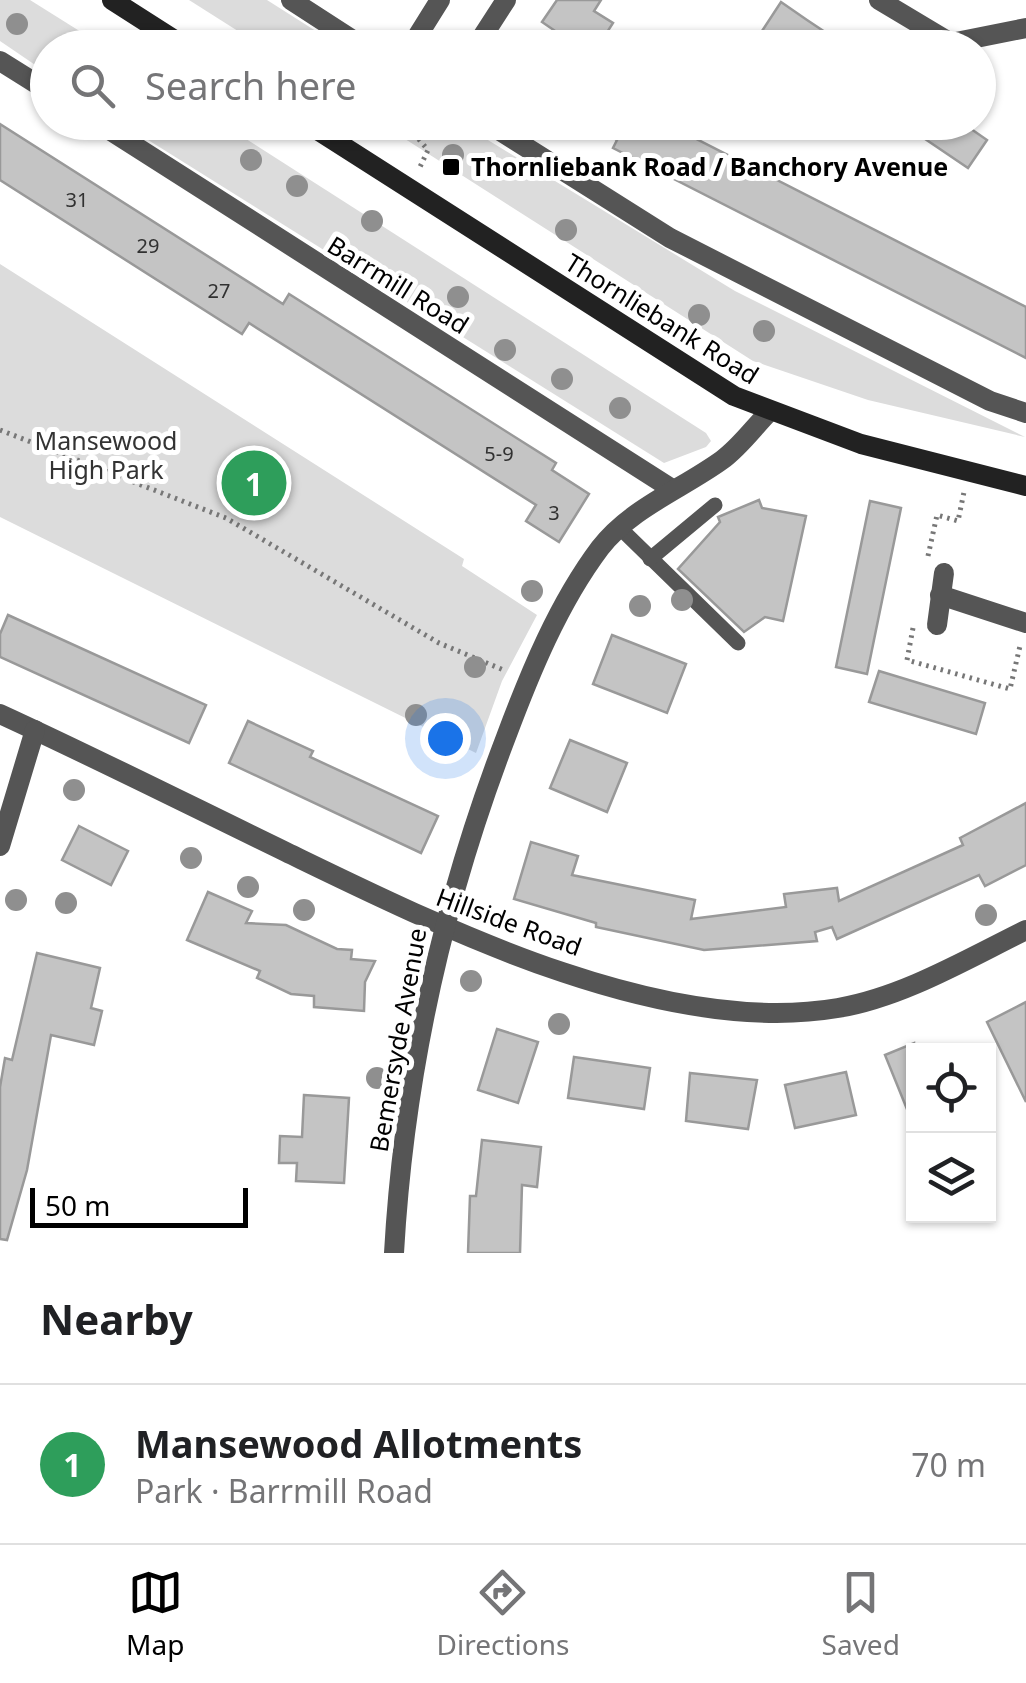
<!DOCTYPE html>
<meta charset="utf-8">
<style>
:root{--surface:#fff;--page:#f6f6f6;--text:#202124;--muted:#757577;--line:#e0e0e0;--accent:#000}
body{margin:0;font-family:"Noto Sans",sans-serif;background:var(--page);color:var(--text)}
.controls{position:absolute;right:30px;bottom:30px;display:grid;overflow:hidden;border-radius:0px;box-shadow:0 2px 8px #0004}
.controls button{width:90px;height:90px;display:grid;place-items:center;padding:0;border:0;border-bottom:2px solid var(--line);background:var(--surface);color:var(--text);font:50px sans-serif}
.scale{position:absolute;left:30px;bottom:25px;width:218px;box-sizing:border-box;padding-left:10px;border:5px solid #000;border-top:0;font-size:28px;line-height:35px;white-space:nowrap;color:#000;-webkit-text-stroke:8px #fff;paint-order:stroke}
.you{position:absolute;left:445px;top:738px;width:35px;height:35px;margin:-25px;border:8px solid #fff;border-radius:50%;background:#1a73e8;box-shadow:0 0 0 15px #1a73e833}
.badge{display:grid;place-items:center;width:65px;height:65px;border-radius:50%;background:var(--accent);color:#fff;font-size:32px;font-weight:700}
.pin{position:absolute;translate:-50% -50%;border:5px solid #fff;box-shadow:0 2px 10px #0006}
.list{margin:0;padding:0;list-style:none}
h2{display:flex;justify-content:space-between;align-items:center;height:130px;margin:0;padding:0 40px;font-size:42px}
h2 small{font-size:32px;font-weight:400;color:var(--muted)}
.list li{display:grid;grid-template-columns:65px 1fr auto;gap:30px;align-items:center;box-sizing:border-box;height:160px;padding:0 40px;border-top:2px solid var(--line)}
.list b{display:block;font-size:38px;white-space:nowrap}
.list p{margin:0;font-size:32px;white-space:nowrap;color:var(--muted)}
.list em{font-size:32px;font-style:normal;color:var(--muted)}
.icon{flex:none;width:55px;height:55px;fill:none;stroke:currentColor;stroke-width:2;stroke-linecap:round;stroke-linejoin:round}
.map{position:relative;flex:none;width:1026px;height:1253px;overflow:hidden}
.search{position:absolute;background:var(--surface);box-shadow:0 2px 8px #0004;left:30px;right:30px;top:30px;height:110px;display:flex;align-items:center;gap:25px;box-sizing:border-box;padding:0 35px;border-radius:55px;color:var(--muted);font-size:38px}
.sheet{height:290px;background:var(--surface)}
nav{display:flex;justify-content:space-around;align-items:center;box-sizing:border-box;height:140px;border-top:2px solid var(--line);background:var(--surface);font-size:28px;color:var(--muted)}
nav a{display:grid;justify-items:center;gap:5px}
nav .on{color:var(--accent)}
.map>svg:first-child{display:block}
.green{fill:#dcdcdc}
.building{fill:#c4c4c4;stroke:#999;stroke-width:2.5}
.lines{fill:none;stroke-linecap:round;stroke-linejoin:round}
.path{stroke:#777;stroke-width:5;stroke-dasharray:2.5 5;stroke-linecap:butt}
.service{stroke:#555;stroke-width:15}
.minor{stroke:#555;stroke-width:20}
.secondary{stroke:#222;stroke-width:20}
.tree{fill:#8f8f8f}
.poi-dot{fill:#000;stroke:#fff;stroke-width:4}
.labels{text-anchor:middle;stroke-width:10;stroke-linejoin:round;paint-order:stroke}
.number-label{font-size:20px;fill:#313131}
.poi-label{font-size:25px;font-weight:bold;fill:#000;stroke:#fff;text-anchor:start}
.street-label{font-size:25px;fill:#000;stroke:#fff}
.park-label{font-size:25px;fill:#333;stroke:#fff}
</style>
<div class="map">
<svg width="1026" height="1253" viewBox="0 0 1026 1253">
<rect width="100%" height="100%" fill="#fff"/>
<!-- green -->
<g class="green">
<path d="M0,0H30L105,47L48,48L47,73L0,41Z"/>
<path d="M189,0H267L341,47H263Z"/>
<path d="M121,123H221L706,433L711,441L706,447L664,463Z"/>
<path d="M380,123H460L735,291L1025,437L868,400L753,361Z"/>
<path d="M0,264L464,559L462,566L537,615L502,681L476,753L0,517Z"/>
</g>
<!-- building -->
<g class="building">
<path d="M557,0H601L594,11L613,23L597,48H580L542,22Z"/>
<path d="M781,2L807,20L849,48H787L762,31Z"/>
<path d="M582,122H663L1026,307V358L613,148L617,140Z"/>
<path d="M900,122H961L987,140L968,168Z"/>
<path d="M0,124L283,304L289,294L556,463L552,470L589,494L559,542L526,521L536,505L249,323L242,334L0,180Z"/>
<path d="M759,500L762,508L806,516L783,621L765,617L744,632L678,569L720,522L718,517Z"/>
<path d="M870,501L901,508L867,674L836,667Z"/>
<path d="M8,615L206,705L189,743L0,657V634Z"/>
<path d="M612,635L686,664L667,713L593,684Z"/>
<path d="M879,671L985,703L976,734L869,702Z"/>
<path d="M248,721L313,751L310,757L438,816L421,853L229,763Z"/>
<path d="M570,740L627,763L607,812L550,788Z"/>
<path d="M1026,803V865L985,886L979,875L837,939L832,927L815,932L817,941L704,950L596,927V923L514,899L531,842L578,856L572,875L695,900L691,919L786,907L784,894L837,888L839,901L963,845L960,838Z"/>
<path d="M79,826L128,851L111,885L62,860Z"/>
<path d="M208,892L252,911L246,923L286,925L337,949L352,950L351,959L375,961L365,982L364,1011L314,1007V996L291,994L257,978L260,971L187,940Z"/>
<path d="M37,953L100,968L91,1008L102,1011L94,1045L51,1035L27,1170L7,1240L0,1239V1087L5,1058L12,1060Z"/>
<path d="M1026,1002V1102L987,1022Z"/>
<path d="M497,1029L538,1042L518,1103L478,1090Z"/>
<path d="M914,1043V1123L913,1124L885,1055Z"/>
<path d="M574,1057L650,1068L644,1109L568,1098Z"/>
<path d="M846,1072L856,1115L795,1128L785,1085Z"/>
<path d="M690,1073L757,1080L748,1129L686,1121Z"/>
<path d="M304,1095L349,1098L344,1183L296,1181L297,1163H279L280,1136L302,1137Z"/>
<path d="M482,1140L541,1147L537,1187L522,1185L520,1253H468L470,1196H476Z"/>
</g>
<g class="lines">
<!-- path -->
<g class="path">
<path d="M404,122L428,150L419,169"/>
<path d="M0,430L226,518L439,643L506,671"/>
<path d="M928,556L937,515L958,521L964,492"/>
<path d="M913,628L907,660L1010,689L1020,646"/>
</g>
<!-- service -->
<g class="service">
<path d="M621,529L738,643"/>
<path d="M650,559L715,505"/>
</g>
<!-- minor -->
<g class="minor">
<path d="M291,0L365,48"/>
<path d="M879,0L951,43L1026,28"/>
<path d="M410,48L440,0"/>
<path d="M475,48L506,0"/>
<path d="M0,61L48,91"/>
<path d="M97,122L672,489"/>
<path d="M486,122L670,238L990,401L1026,413"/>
<path d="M940,595L1026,623"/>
<path d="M937,625L944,573"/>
<path d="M0,714C96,758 191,806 286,852C441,927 662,1038 838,1008C903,997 967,959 1026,930"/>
<path d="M0,846L35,730"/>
<path d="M394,1253C404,1075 442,904 506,737C530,673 558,604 600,548C631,508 682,489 722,460C740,447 754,427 770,411"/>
</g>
<!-- secondary -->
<g class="secondary">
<path d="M112,0L187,48"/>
<path d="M305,122L734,396L861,444L1026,486"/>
</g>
</g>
<!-- trees -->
<g class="tree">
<circle cx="17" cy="24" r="11"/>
<circle cx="453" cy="155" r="11"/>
<circle cx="251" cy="160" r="11"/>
<circle cx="297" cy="186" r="11"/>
<circle cx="372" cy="221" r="11"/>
<circle cx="566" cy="230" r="11"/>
<circle cx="458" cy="297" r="11"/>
<circle cx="699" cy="315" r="11"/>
<circle cx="764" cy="331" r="11"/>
<circle cx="505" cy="350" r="11"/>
<circle cx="562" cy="379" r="11"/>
<circle cx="620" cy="408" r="11"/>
<circle cx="532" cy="591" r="11"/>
<circle cx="682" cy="600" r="11"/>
<circle cx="640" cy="606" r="11"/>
<circle cx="475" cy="667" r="11"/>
<circle cx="416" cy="715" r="11"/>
<circle cx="74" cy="790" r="11"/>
<circle cx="191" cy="858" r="11"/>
<circle cx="248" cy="887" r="11"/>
<circle cx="16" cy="900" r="11"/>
<circle cx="66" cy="903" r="11"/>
<circle cx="304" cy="910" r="11"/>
<circle cx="986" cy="915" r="11"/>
<circle cx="471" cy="981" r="11"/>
<circle cx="559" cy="1024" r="11"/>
<circle cx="377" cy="1078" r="11"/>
</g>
<!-- markers -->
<rect class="poi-dot" x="441" y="157" width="20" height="20" rx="5"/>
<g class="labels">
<!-- number labels -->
<g class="number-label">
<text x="77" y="207">31</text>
<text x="148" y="253">29</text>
<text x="219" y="298">27</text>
<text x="499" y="461">5-9</text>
<text x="554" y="520">3</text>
</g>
<!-- poi labels -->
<g class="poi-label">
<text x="471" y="176">Thornliebank Road / Banchory Avenue</text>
</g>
<!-- street labels -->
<g class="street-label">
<text transform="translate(398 285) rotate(32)" y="9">Barrmill Road</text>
<text transform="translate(662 319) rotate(32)" y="9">Thornliebank Road</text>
<text transform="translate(509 922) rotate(20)" y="9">Hillside Road</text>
<text transform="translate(398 1040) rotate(-80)" y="9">Bemersyde Avenue</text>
</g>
<!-- park labels -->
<g class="park-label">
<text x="106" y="450">Mansewood<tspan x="106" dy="29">High Park</tspan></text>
</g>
</g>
</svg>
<div class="controls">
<button><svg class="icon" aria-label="locate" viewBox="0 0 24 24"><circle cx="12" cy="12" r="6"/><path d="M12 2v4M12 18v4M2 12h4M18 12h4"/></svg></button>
<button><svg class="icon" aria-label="layers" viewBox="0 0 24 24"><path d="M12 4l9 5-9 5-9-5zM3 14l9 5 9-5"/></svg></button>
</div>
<div class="scale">50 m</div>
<div class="you"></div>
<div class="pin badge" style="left:254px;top:483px;background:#2e9e5b">1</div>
<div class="search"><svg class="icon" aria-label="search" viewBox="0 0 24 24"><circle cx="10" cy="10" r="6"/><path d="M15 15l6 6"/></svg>Search here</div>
</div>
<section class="sheet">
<h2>Nearby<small></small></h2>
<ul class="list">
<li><span class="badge" style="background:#2e9e5b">1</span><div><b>Mansewood Allotments</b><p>Park · Barrmill Road</p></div><em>70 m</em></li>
</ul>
</section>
<nav>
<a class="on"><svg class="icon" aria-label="map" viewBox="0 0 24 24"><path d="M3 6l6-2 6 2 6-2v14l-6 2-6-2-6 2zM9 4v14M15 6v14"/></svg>Map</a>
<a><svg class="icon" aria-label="directions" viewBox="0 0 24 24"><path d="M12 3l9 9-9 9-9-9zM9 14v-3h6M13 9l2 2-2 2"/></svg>Directions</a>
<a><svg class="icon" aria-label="saved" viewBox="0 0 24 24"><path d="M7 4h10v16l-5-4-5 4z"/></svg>Saved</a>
</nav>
